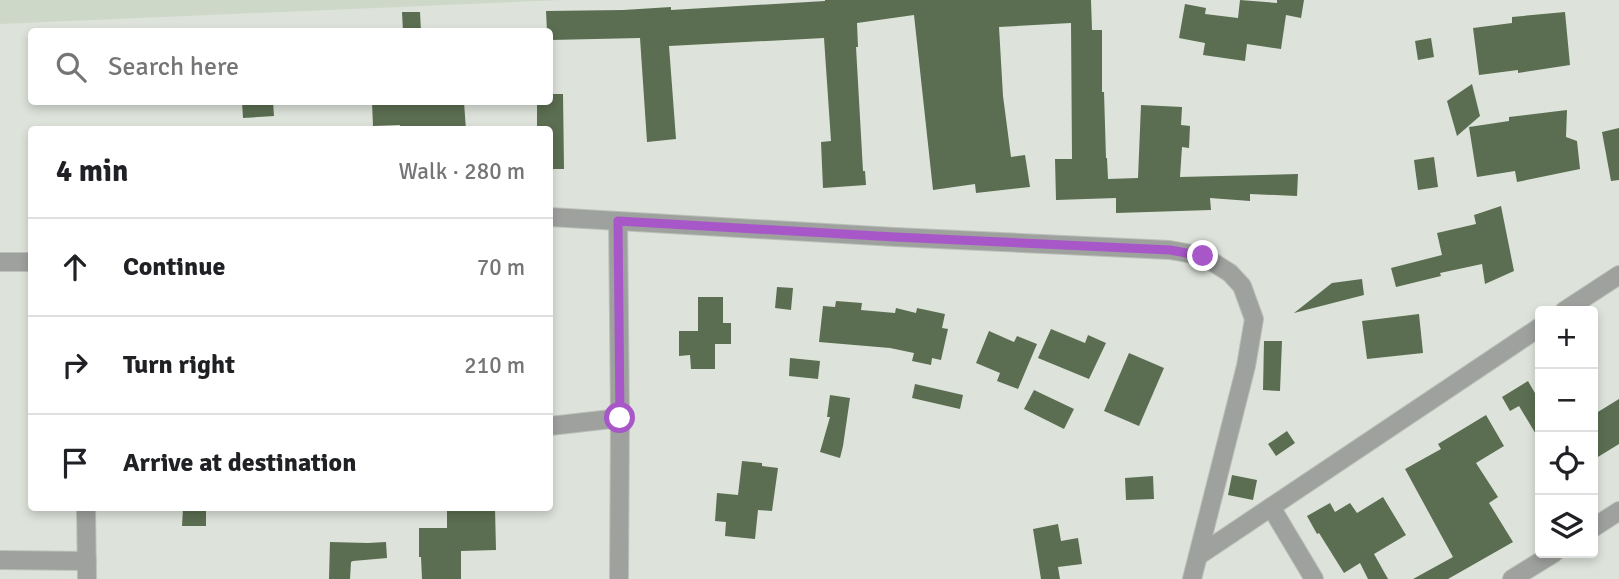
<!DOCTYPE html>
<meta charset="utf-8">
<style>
:root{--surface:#fff;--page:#f2f2f2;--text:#202124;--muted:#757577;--line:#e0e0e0}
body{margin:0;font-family:Signika,sans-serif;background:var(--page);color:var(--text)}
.controls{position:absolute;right:21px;bottom:21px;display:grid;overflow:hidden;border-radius:7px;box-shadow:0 4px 10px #0003}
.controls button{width:63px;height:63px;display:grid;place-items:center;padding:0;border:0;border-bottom:2px solid var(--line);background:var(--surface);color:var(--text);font:35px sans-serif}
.stop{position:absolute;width:21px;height:21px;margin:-16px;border:5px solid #a757c8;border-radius:50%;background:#fff}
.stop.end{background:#a757c8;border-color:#fff;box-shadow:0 2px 7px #0008}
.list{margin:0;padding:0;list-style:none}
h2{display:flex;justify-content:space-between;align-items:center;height:91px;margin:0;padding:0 28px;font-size:30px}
h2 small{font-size:23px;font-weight:400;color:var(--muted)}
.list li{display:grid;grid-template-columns:46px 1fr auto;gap:21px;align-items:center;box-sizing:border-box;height:98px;padding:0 28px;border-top:2px solid var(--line)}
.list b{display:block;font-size:26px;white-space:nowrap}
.list em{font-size:23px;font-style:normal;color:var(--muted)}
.icon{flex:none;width:38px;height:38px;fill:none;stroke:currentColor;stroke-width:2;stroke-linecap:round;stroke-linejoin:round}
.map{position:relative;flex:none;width:1619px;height:579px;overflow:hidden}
.search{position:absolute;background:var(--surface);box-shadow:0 4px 10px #0003;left:28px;top:28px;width:525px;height:77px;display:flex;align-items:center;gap:18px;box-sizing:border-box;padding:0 24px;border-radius:7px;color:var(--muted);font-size:26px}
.panel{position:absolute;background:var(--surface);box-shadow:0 4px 10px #0003;left:28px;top:126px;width:525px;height:385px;border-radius:7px}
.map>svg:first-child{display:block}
.built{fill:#ced8c9}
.building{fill:#5b6e51}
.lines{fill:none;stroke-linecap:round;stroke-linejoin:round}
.minor-casing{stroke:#bbc0b8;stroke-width:20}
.minor{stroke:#9ea19d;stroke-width:18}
.route{stroke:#a757c8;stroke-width:9}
</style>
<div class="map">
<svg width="1619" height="579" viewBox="0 0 1619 579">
<rect width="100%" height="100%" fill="#dde3da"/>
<!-- built -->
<path class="built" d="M0,0H563L0,24Z"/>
<!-- building -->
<g class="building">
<path d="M825,0H1091L1092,30H1102V92H1104L1106,158H1107L1108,179L1138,178L1141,105L1182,107L1181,125L1190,126L1189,148L1182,147L1180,177L1298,174L1297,196L1250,194V201L1210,198L1211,210L1116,213V198L1056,200L1055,159H1072L1071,23L999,27L1003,96L1011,157L1025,155L1030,187L976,193L975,184L933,190L914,15L857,23L858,47H856L863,171H865L866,185L823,188L821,142L831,141L824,38L669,46L676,139L647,142L640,38L550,40V32H547L546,11L623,10L671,7V10L825,1Z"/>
<path d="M1240,0L1277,3V0H1304L1301,18L1286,15L1281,49L1247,44L1245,61L1203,55L1205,43L1179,38L1185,4L1206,8L1205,14L1238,18Z"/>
<path d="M402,12H420L421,32H403Z"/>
<path d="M1565,12L1570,65L1518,73V70L1479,75L1473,28L1512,23V17Z"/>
<path d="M1431,38L1434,57L1418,60L1415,41Z"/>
<path d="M1472,84L1480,116L1457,136L1447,101Z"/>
<path d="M550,94H563L564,169H550V130H537V102H550Z"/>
<path d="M242,102H273L274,116L243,118Z"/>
<path d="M372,102H387V105L464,102L466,130H400V125L373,126Z"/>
<path d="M1567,110L1566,137L1577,141L1580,169L1517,182L1515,171L1477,177L1469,127L1509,121V117Z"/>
<path d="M1619,128V180L1611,181L1602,132Z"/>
<path d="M1434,157L1438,187L1418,190L1414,160Z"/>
<path d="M1501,206L1514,271L1485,284L1482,264L1440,273L1441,276L1396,287L1391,268L1442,255L1437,233L1476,224L1474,215Z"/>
<path d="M1362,279L1364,295L1294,313L1332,283Z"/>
<path d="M777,287L793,288L791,310L775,308Z"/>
<path d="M698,297H723V323H731V344H715V369H691L690,355L679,356V331H698Z"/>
<path d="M836,301L862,303L861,310L895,313L896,308L916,313L917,308L945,314L942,328L948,329L941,360L932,358L931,365L912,361L914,353L890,348L819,342L823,306L835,307Z"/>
<path d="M1419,314L1423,353L1367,359L1362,321Z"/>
<path d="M1051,329L1085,343L1088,335L1106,343L1089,379L1038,358Z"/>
<path d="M989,331L1014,342L1017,336L1037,344L1018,389L997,381L1000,373L976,363Z"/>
<path d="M1264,341H1282L1280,391L1263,390Z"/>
<path d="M1129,353L1164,368L1139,426L1104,411Z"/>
<path d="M790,358L820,361L818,379L789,376Z"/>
<path d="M1528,381L1540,402V441L1519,406L1510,411L1502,397Z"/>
<path d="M915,384L963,395L960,409L912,398Z"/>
<path d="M1034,390L1074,409L1064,429L1024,409Z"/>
<path d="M830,395L850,398L843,446L840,458L820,452L830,417H827Z"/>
<path d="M1619,399V444L1593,460V415Z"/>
<path d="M1486,415L1504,446L1476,463L1498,497L1489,503L1513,542L1448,579H1413L1453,557L1405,469L1441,449L1438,444Z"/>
<path d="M1287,431L1295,443L1276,456L1268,444Z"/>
<path d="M742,461L762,463V466L778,468L772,511L758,510L755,539L725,536L726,522L715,521L717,493L738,495Z"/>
<path d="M1232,475L1257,480L1253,500L1228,495Z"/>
<path d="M1153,476L1154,499L1126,500L1125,478Z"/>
<path d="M1383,497L1406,535L1374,554L1388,579H1368L1360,563L1344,573L1319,533L1317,534L1307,516L1330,503L1335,512L1350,503L1357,513Z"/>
<path d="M183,508H206V526H182Z"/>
<path d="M447,508H495L496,550L461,551V579H422L421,557H419V528H447Z"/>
<path d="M1058,524L1061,541L1078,538L1082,564L1058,567L1060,579H1041L1033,529Z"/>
<path d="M330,542L368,543L386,542L387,558L353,561L351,562L350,579H329Z"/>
</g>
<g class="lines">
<defs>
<g id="minor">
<path d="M550,217L895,237L1170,250L1203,256L1230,273L1242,286L1254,319L1246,366L1192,579"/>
<path d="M618,221L620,418L619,579"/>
<path d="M0,262H32"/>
<path d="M1564,311L1619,275"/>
<path d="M550,426L620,418"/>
<path d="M1271,507L1314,579"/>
<path d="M86,508L87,579"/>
<path d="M1593,528L1619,511"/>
<path d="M1198,556L1540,327"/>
<path d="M0,560L87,561"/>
<path d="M1512,579L1554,553"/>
</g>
</defs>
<!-- minor casing -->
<use href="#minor" class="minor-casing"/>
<!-- minor -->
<use href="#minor" class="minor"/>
</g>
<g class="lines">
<!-- route -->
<path class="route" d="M620,418L618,221L895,237L1170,250L1203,256"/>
</g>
</svg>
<div class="controls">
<button>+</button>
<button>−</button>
<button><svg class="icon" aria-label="locate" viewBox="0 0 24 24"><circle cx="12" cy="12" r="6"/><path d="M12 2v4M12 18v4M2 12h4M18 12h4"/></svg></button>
<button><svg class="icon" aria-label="layers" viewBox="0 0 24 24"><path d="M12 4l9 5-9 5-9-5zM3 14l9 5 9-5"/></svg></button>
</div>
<div class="stop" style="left:620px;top:418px"></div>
<div class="stop end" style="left:1203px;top:256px"></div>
<div class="search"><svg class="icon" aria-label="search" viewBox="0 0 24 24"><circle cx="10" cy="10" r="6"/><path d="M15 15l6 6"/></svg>Search here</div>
<section class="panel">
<h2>4 min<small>Walk · 280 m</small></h2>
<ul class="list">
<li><svg class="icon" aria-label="ahead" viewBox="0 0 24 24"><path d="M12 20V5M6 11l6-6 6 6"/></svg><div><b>Continue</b></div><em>70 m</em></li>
<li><svg class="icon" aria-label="right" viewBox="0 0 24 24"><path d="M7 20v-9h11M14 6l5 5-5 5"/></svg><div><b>Turn right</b></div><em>210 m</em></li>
<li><svg class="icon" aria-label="arrive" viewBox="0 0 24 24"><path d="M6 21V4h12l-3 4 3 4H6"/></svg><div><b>Arrive at destination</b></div></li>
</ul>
</section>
</div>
